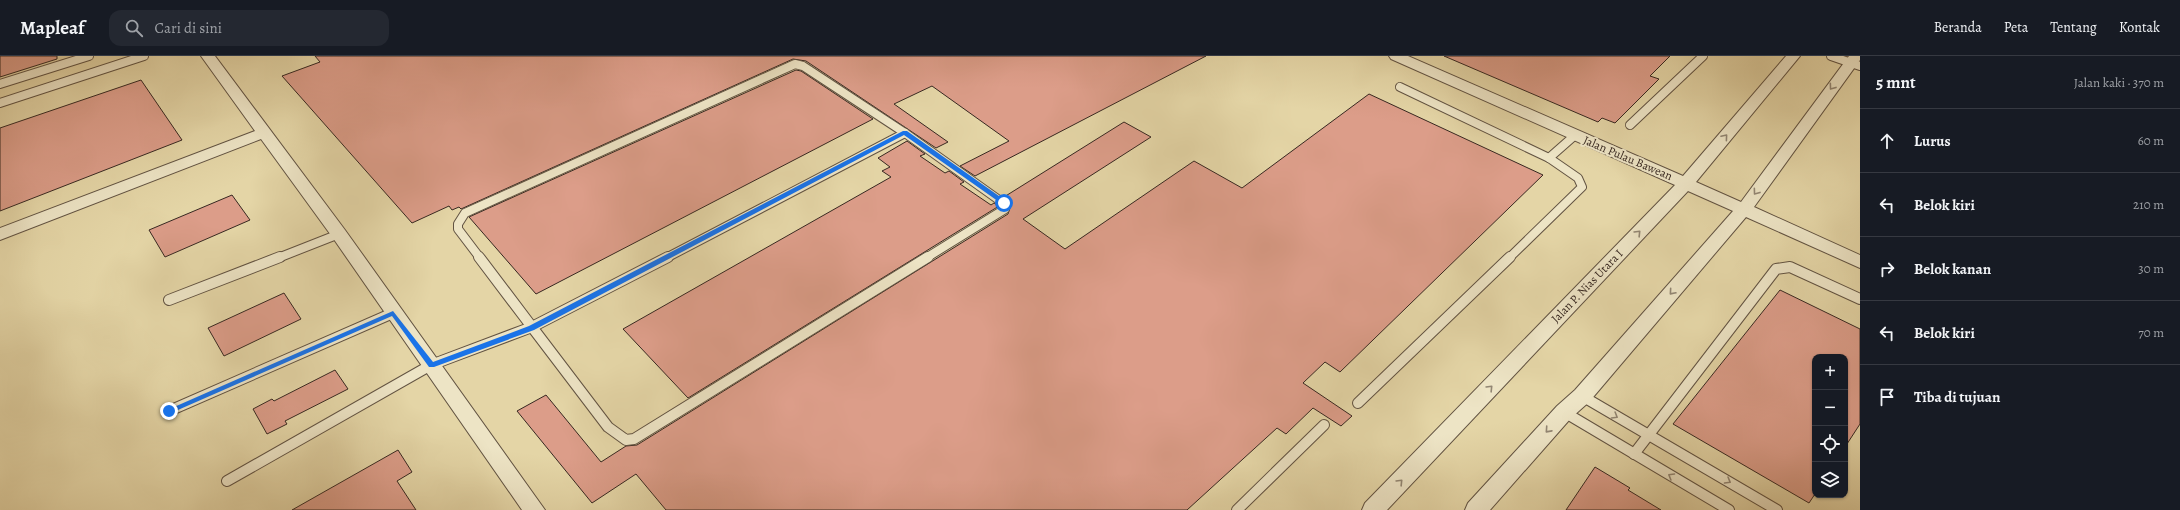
<!DOCTYPE html>
<html lang="id">
<meta charset="utf-8">
<style>
:root{--surface:#171b24;--page:#242831;--text:#f1f3f6;--muted:#9ea1a6;--line:#363941}
body{margin:0;font-family:Alegreya,serif;background:var(--page);color:var(--text)}
.controls{position:absolute;right:12px;bottom:12px;display:grid;overflow:hidden;border-radius:8px;box-shadow:0 1px 3px #0004}
.controls button{width:36px;height:36px;display:grid;place-items:center;padding:0;border:0;border-bottom:1px solid var(--line);background:var(--surface);color:var(--text);font:20px sans-serif}
.stop{position:absolute;width:12px;height:12px;margin:-9px;border:3px solid #1a73e8;border-radius:50%;background:#fff}
.stop.end{background:#1a73e8;border-color:#fff;box-shadow:0 1px 4px #0008}
.list{margin:0;padding:0;list-style:none}
h2{display:flex;justify-content:space-between;align-items:center;height:52px;margin:0;padding:0 16px;font-size:17px}
h2 small{font-size:13px;font-weight:400;color:var(--muted)}
.list li{display:grid;grid-template-columns:26px 1fr auto;gap:12px;align-items:center;box-sizing:border-box;height:64px;padding:0 16px;border-top:1px solid var(--line)}
.list b{display:block;font-size:15px;white-space:nowrap}
.list em{font-size:13px;font-style:normal;color:var(--muted)}
.icon{flex:none;width:22px;height:22px;fill:none;stroke:currentColor;stroke-width:2;stroke-linecap:round;stroke-linejoin:round}
.map{position:relative;flex:none;width:1860px;height:454px;overflow:hidden}
header{display:flex;align-items:center;gap:24px;box-sizing:border-box;height:56px;padding:0 20px;background:var(--surface);border-bottom:1px solid var(--line)}
header strong{font-size:19px}
nav{display:flex;gap:22px;margin-inline-start:auto;font-size:14px}
.search{width:280px;height:36px;background:var(--page);display:flex;align-items:center;gap:10px;box-sizing:border-box;padding:0 14px;border-radius:12px;color:var(--muted);font-size:15px}
main{display:flex}
aside{flex:1;background:var(--surface)}
.map>svg:first-child{display:block}
.building{fill:#dc9d89;stroke:#372821}
.lines{fill:none;stroke-linecap:round;stroke-linejoin:round}
.lane-far1-casing{stroke:#625342;stroke-width:10}
.lane-casing{stroke:#625342;stroke-width:12}
.street-casing{stroke:#625342;stroke-width:2}
.lane-far1{stroke:#ede4c5;stroke-width:8}
.lane{stroke:#ede4c5;stroke-width:10}
.street{fill:#ede4c5;fill-rule:evenodd}
.oneway{stroke:#928673}
.route{fill:#1a73e8}
.labels{text-anchor:middle;stroke-width:4;stroke-linejoin:round;paint-order:stroke}
.street-label{font-size:12px;fill:#372821;stroke:#ede4c5}
</style>
<header>
<strong>Mapleaf</strong>
<div class="search"><svg class="icon" aria-label="search" viewBox="0 0 24 24"><circle cx="10" cy="10" r="6"/><path d="M15 15l6 6"/></svg>Cari di sini</div>
<nav><a>Beranda</a><a>Peta</a><a>Tentang</a><a>Kontak</a></nav>
</header>
<main>
<div class="map">
<svg width="1860" height="454" viewBox="0 0 1860 454">
<rect width="100%" height="100%" fill="#e4d5a6"/>
<filter id="stains"><feTurbulence type="fractalNoise" baseFrequency=".005" numOctaves="4"/><feColorMatrix values="0 0 0 0 .2 0 0 0 0 .09 0 0 0 0 .02 0 0 0 .5 -.17"/></filter>
<radialGradient id="worn" r=".72"><stop offset=".6" stop-color="#630" stop-opacity="0"/><stop offset="1" stop-color="#630" stop-opacity=".3"/></radialGradient>
<!-- building -->
<g class="building">
<path d="M0,0H57V3L0,21Z"/>
<path d="M315,0H1206L975,120L960,110L1009,85L932,30L894,48L948,86L936,92L806,5L793,3L461,153L459,151L452,154L449,150L412,167L282,20L320,6Z"/>
<path d="M1444,0H1670L1650,20L1659,23L1615,67L1602,62L1598,66Z"/>
<path d="M796,14L801,15L873,63L536,238L469,161Z"/>
<path d="M141,24L182,84L0,155V72Z"/>
<path d="M1369,38L1543,119L1340,316L1325,306L1303,327L1352,360L1341,370L1313,352L1286,378L1277,372L1187,454H666L636,418L592,447L517,355L546,339L601,406L626,390L637,389L1008,158L1011,148L1004,141L1124,66L1151,81L1023,163L1065,193L1194,105L1242,132Z"/>
<path d="M907,85L925,98L920,100L945,117L949,115L964,126L960,128L991,149L994,147L999,150L688,342L623,273L891,121L882,115L890,111L878,102Z"/>
<path d="M232,139L250,164L165,201L149,174Z"/>
<path d="M1780,234L1860,273V368L1845,391V301H1815V438L1809,447L1673,368Z"/>
<path d="M284,237L301,263L224,300L208,272Z"/>
<path d="M335,314L348,333L285,365L287,368L267,378L253,353L272,343L274,345Z"/>
<path d="M398,394L412,416L397,425L416,454H292Z"/>
<path d="M1595,411L1630,432L1628,434L1661,454H1566Z"/>
</g>
<g class="lines">
<defs>
<g id="lane-far1">
<path d="M1831,0L1860,10"/>
<path d="M0,28L89,0"/>
<path d="M1400,31L1549,102L1578,122L1582,131L1509,202"/>
<path d="M0,47L144,0"/>
<path d="M1630,69L1703,0"/>
<path d="M905,77L1006,149L1005,153L926,202"/>
<path d="M1549,102L1574,80"/>
<path d="M278,202L339,178"/>
<path d="M480,202L458,173V168L465,157L795,8L803,10L905,77"/>
<path d="M666,202L905,77"/>
</g>
<g id="lane">
<path d="M479,201L532,271"/>
<path d="M169,244L280,201"/>
<path d="M532,271L608,371L626,384L634,383L928,201"/>
<path d="M532,271L668,201"/>
<path d="M1582,340L1777,454"/>
<path d="M1358,347L1510,201"/>
<path d="M169,355L393,257"/>
<path d="M1564,356L1729,454"/>
<path d="M1634,398L1776,213L1790,211L1860,243"/>
<path d="M227,425L431,309L532,271"/>
<path d="M1237,454L1324,369"/>
</g>
<g id="street">
<path d="M201,0H215L345,174L545,454H522L333,182L261,83L0,184V172L255,75Z"/>
<path d="M1389,0H1408L1683,120L1786,0H1800L1696,126L1741,146L1849,0H1860V4L1754,151L1860,199V212L1746,161L1589,346L1571,362L1490,454H1465L1468,447L1557,350L1575,334L1733,155L1688,135L1387,454H1362L1365,447L1675,129L1391,3Z"/>
</g>
</defs>
<!-- lane-far1 casing -->
<use href="#lane-far1" class="lane-far1-casing"/>
<!-- lane casing -->
<use href="#lane" class="lane-casing"/>
<!-- street casing -->
<use href="#street" class="street-casing"/>
<!-- lane-far1 -->
<use href="#lane-far1" class="lane-far1"/>
<!-- lane -->
<use href="#lane" class="lane"/>
<!-- street -->
<use href="#street" class="street"/>
</g>
<!-- one-way arrows -->
<defs><path id="oneway-chevron" d="M-2-3.5L2.5 0L-2 3.5" fill="none" stroke-width="1.6" stroke-linecap="round" stroke-linejoin="round"/></defs>
<g class="oneway">
<use href="#oneway-chevron" transform="translate(1832 31) rotate(126)"/>
<use href="#oneway-chevron" transform="translate(1725 81) rotate(-50)"/>
<use href="#oneway-chevron" transform="translate(1756 136) rotate(126)"/>
<use href="#oneway-chevron" transform="translate(1638 177) rotate(-46)"/>
<use href="#oneway-chevron" transform="translate(1672 236) rotate(131)"/>
<use href="#oneway-chevron" transform="translate(1490 332) rotate(-46)"/>
<use href="#oneway-chevron" transform="translate(1615 360) rotate(31)"/>
<use href="#oneway-chevron" transform="translate(1548 374) rotate(132)"/>
<use href="#oneway-chevron" transform="translate(1671 420) rotate(-149)"/>
<use href="#oneway-chevron" transform="translate(1728 425) rotate(30)"/>
<use href="#oneway-chevron" transform="translate(1400 426) rotate(-46)"/>
</g>
<!-- route -->
<path class="route" d="M903,75H907L1006,145V148H1002L904,79L534,274L434,311H429L392,260L171,357L169,358L165,355L393,255L433,306L529,270Z"/>
<g class="labels">
<!-- street labels -->
<g class="street-label">
<text transform="translate(1628 102) rotate(23)" y="4">Jalan Pulau Bawean</text>
<text transform="translate(1587 230) rotate(-46)" y="4">Jalan P. Nias Utara I</text>
</g>
</g>
<rect width="100%" height="100%" filter="url(#stains)"/>
<rect width="100%" height="100%" fill="url(#worn)"/>
</svg>
<div class="controls">
<button>+</button>
<button>−</button>
<button><svg class="icon" aria-label="locate" viewBox="0 0 24 24"><circle cx="12" cy="12" r="6"/><path d="M12 2v4M12 18v4M2 12h4M18 12h4"/></svg></button>
<button><svg class="icon" aria-label="layers" viewBox="0 0 24 24"><path d="M12 4l9 5-9 5-9-5zM3 14l9 5 9-5"/></svg></button>
</div>
<div class="stop" style="left:1004px;top:147px"></div>
<div class="stop end" style="left:169px;top:355px"></div>
</div>
<aside>
<h2>5 mnt<small>Jalan kaki · 370 m</small></h2>
<ul class="list">
<li><svg class="icon" aria-label="ahead" viewBox="0 0 24 24"><path d="M12 20V5M6 11l6-6 6 6"/></svg><div><b>Lurus</b></div><em>60 m</em></li>
<li><svg class="icon" aria-label="left" viewBox="0 0 24 24"><path d="M17 20v-9H6M10 6l-5 5 5 5"/></svg><div><b>Belok kiri</b></div><em>210 m</em></li>
<li><svg class="icon" aria-label="right" viewBox="0 0 24 24"><path d="M7 20v-9h11M14 6l5 5-5 5"/></svg><div><b>Belok kanan</b></div><em>30 m</em></li>
<li><svg class="icon" aria-label="left" viewBox="0 0 24 24"><path d="M17 20v-9H6M10 6l-5 5 5 5"/></svg><div><b>Belok kiri</b></div><em>70 m</em></li>
<li><svg class="icon" aria-label="arrive" viewBox="0 0 24 24"><path d="M6 21V4h12l-3 4 3 4H6"/></svg><div><b>Tiba di tujuan</b></div></li>
</ul>
</aside>
</main>
